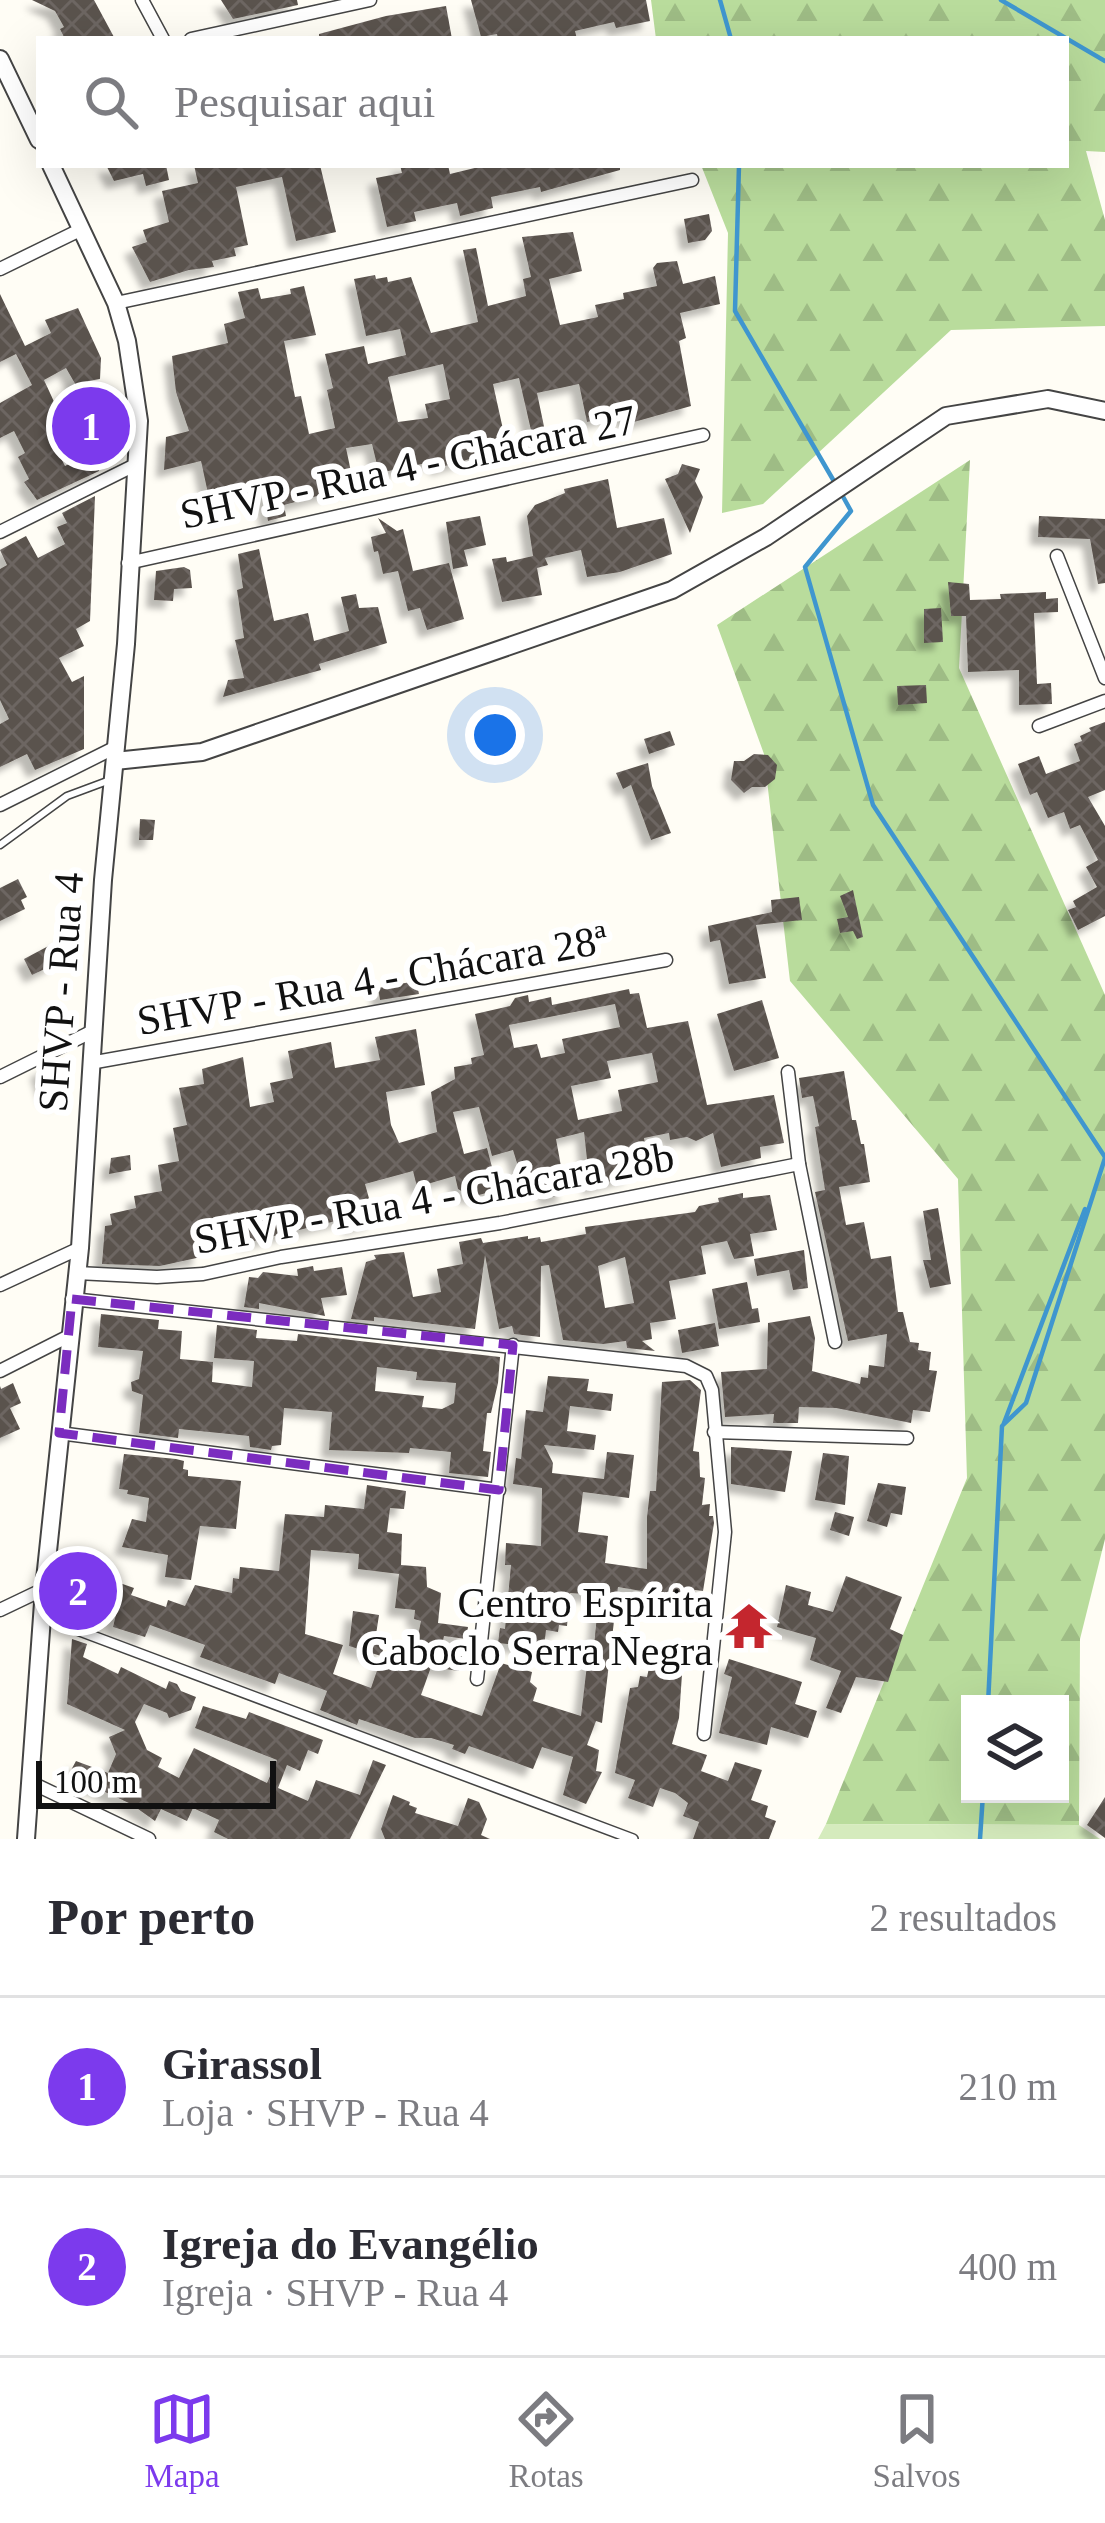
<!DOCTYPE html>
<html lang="pt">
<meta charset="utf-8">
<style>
:root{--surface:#fff;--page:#f2f2f3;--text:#2b2b33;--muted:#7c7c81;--line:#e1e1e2;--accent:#7c3aed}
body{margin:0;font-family:"Times New Roman",serif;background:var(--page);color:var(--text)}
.controls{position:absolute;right:36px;bottom:36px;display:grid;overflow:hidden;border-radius:0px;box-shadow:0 12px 48px #0002}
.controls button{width:108px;height:108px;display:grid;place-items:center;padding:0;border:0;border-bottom:3px solid var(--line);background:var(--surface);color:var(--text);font:60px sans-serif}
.scale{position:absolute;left:36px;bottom:30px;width:240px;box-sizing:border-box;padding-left:12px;border:6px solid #111;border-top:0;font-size:33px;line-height:42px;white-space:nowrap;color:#111;-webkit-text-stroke:9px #fff;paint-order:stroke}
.you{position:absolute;left:495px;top:735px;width:42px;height:42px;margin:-30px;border:9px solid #fff;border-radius:50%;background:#1a73e8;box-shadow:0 0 0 18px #1a73e833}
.badge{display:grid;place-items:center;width:78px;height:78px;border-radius:50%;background:var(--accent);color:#fff;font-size:39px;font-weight:700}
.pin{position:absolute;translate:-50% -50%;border:6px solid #fff;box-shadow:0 3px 12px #0006}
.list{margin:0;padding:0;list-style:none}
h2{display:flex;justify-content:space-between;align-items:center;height:156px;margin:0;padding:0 48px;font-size:51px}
h2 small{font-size:39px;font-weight:400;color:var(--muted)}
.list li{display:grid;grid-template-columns:78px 1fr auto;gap:36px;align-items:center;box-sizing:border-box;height:180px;padding:0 48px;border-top:3px solid var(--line)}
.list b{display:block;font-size:45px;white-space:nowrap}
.list p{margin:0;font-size:39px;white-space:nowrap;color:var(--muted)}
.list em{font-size:39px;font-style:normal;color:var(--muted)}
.icon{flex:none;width:66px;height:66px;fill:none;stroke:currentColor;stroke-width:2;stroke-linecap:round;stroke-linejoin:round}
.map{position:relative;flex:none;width:1105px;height:1839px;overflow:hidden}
.search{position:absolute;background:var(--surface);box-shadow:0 12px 48px #0002;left:36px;right:36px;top:36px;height:132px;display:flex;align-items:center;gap:30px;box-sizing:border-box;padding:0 42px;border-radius:0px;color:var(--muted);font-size:45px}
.sheet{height:516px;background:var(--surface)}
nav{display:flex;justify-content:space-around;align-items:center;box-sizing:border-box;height:168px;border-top:3px solid var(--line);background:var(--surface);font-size:33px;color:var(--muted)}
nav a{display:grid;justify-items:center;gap:6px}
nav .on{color:var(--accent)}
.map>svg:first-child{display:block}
.forest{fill:url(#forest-firs);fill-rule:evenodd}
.park{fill:#d5ebbd}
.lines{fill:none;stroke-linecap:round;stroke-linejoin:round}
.stream{stroke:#3f96cf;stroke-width:4.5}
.building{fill:url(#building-cross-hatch);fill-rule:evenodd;filter:url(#shadow)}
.service-casing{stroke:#444;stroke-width:9}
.pedestrian-casing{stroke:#444;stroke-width:12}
.minor-casing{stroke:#444;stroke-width:15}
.tertiary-casing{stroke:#444;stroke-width:20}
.service{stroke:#fff;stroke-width:6}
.pedestrian{stroke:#fff;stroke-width:9}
.minor{stroke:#fff;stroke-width:12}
.tertiary{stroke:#fff;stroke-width:16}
.marked{fill:none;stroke:#7b2cbf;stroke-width:9;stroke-dasharray:24 15;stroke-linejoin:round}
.labels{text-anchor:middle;stroke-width:12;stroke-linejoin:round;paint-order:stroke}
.street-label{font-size:42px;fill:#111;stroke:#fff}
.poi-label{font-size:42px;fill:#111;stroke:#fff;text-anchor:end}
</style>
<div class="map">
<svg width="1105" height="1839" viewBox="0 0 1105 1839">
<defs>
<pattern id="forest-firs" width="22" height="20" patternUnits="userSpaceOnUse" patternTransform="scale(3)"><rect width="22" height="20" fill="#b9dc9c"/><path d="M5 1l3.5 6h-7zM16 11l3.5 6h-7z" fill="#9ebc85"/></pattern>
<pattern id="building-cross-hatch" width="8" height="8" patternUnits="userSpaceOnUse" patternTransform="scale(3)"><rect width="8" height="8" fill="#5a524d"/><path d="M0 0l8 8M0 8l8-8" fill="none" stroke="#6d6662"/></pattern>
<filter id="shadow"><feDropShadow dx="-8" dy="8" stdDeviation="3" flood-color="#0004"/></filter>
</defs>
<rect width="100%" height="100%" fill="#fffdf5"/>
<!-- forest -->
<g class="forest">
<path d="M651,0H1105V152L1086,151L1105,220V326L951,330L763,504L722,513L728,233L701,165H1066V39H656Z"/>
<path d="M970,460L959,668L1105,995V1539L1080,1639L1079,1825L826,1824L967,1478L958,1179L790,981L764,754L717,625ZM970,1704H1060V1794H970Z"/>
</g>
<!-- park -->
<path class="park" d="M826,1824L1079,1825L1100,1839H818Z"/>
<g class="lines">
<!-- stream -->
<g class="stream">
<path d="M720,0L731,39"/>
<path d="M1001,0L1105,61"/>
<path d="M739,165L735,311L835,483"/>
<path d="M841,493L851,511L805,567L873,805L1105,1157"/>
<path d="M1004,1423L1085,1209"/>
<path d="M988,1704L1002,1426L1026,1403L1105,1158"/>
<path d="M980,1839L983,1794"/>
</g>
</g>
<!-- building -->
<g class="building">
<path d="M32,0H94L115,39H65L60,29L64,27L55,11Z"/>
<path d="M221,0H297L298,5L233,19Z"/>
<path d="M471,0H646L650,21L616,28L614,22L575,31L577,39H498L497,34L481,37Z"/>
<path d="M446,6L452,39H319V34L386,16Z"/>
<path d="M106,165H166L169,180L146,186L143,174L114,181Z"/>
<path d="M194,165H320L336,232L296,241L282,177L236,187L248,245L234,248L236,256L212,261L214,267L189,270L150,282L132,247L147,242L143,230L169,222L162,191L198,183Z"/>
<path d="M400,165H448L450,174L487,165H620V170L541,192L540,187L491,197L493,208L460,216L457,203L414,212L416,221L387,227L376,178L402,173Z"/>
<path d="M709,214L712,231L705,240L688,243L684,219Z"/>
<path d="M573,232L582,271L549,279L560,325L598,317L595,305L624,299L623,293L657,286L653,268L657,263L677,261L683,284L715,276L720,304L680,313L686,338L679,341L691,406L634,422H625L623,414L587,422L579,384L537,393L546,436L533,439L519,378L493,384L506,443L500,444L502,450L438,468L436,461L379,473L372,444L346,448L354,486L284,505L286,516L268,521L261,484L209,498L201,461L164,470L166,437L189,431L176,392L172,356L228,343L224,324L245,318L238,292L258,288L261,299L291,294L290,289L304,286L316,335L284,341L295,397L301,396L309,434L335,428L327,390L333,388L325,354L364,346L368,364L406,355L400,329L366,336L354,279L375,275L376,279L387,277L388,282L411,277L431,333L478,322L463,250L476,248L488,306L526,296L523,279L531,277L522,237ZM443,364L450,399L425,404L428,418L398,422L388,377Z"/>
<path d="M0,294L25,346L51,333L45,320L78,308L101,358L100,379L88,381L105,417L99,420L100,432L51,438L65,466L98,449L99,471L37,500L24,482L29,479L18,457L25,453L14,431L0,438V403L32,385L16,354L0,362ZM66,368L81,394L56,406L44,380Z"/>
<path d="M682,464L700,469L695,481L703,497L690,533L665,479L678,474Z"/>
<path d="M608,479L617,528L664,518L672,554L620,572L587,577L581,550L545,558L548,565L537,568L542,595L502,602L492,559L506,557L507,562L533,556L527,516L535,505L565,493L564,489Z"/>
<path d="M95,496L90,621L76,629L84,646L59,658L72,682L84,676V749L35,770L27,754L0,767V724L9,719L0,700V569L7,565L0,550L26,536L38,558L65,544L57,527L67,523L62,513Z"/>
<path d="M480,516L486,545L464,550L468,566L453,569L446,522Z"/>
<path d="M1039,516L1105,519V583L1098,584L1090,539L1038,537Z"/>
<path d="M378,518L397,531L403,529L413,571L449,563L464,619L427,630L420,608L408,611L398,571L383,574L378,551L374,552L371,537L386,533Z"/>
<path d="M259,549L274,621L308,613L314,641L349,631L341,597L356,594L359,608L378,607L387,643L319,664L321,670L223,697L228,680L244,678L235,640L244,638L237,590L243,588L238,554Z"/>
<path d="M184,567L190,570L192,588L174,589L173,601L154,600L156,571Z"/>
<path d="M948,582L969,584L970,600L1001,599L1000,594L1046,592V599L1058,598V612L1034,613L1037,684L1051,683L1052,704L1019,705V670L968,672L966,616H951Z"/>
<path d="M941,608L943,642L924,643V609Z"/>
<path d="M926,685L927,703L898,705L897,686Z"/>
<path d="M1105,722V790L1088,797L1105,826V916L1078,930L1068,910L1076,907L1073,901L1097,887L1086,867L1098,860L1080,825L1070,829L1064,812L1048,818L1037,792L1030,795L1018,764L1039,756L1046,774L1080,761L1074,744L1082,741L1080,736L1091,731L1089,728Z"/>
<path d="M670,731L675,745L649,754L644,739Z"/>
<path d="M754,754L768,755L777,765L775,779L765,787H752L744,793L731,780L734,761H744Z"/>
<path d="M648,763L652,786L671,833L651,840L631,785L623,789L616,773Z"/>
<path d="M140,819L155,820L153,840H139Z"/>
<path d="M18,879L27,897L21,900L25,909L0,921V888Z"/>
<path d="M853,890L863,937L857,939L853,931L840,933L837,919L848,917L840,896Z"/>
<path d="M799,897L802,920L756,925L766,978L729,984L720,940L710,942L708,926L772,912L771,900Z"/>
<path d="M71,934L76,942L52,958L55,964L32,975L24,959Z"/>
<path d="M416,981L419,994L380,1000L378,988Z"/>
<path d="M629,989L630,994L639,993L647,1028L688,1021L707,1105L774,1095L784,1143L760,1147L761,1158L721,1167L713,1133L696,1141L687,1137L670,1140L669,1133L644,1138L646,1149L628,1152L632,1175L590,1187L584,1132L556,1139L566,1194L547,1198L543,1181L524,1186L513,1150L492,1156L479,1107L453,1112L464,1154L487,1148L498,1190L471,1197L458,1189L455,1176L417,1187L413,1171L365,1184L375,1220L351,1227L348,1218L246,1243L238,1212L196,1222L201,1257L160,1266L102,1264L105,1226L112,1225L110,1214L136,1208L134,1196L162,1191L158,1165L179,1161L173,1128L187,1125L179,1088L204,1084L202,1069L243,1057L250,1107L274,1102L270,1083L293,1078L288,1051L331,1042L335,1068L380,1060L375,1037L416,1029L425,1085L386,1092L391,1125L399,1143L437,1132L431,1092L455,1079L454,1067L472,1064L471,1058L484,1055L475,1014L510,1006L515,998L528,995L529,1002L551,997L552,1005ZM615,1004L620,1027L562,1039L565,1053L541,1058L537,1044L514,1048L509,1025ZM652,1053L658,1082L618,1090L622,1111L578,1120L571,1086L611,1078L607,1061Z"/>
<path d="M762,1000L779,1058L734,1071L717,1014Z"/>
<path d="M62,1058L58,1103L46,1094L38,1070Z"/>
<path d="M844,1071L852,1120H856L861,1144H864L870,1182L839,1187L846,1225L864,1222L871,1259L891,1256L898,1312H903L910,1342L919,1343L918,1350L931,1352L929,1370L937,1371L930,1412L913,1410L911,1423L836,1408L799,1407L798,1423H773L774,1414L725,1417L721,1372L767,1369L768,1323L810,1316L815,1338L812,1371L860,1384L861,1377L868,1378L869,1365L884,1367L887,1334L848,1341L815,1192L825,1190L815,1127L819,1126L813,1096L802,1098L799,1078Z"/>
<path d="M130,1155L131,1170L109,1174L111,1158Z"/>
<path d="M743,1193V1198L770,1195L777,1230L750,1234L754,1256L734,1259L727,1241L701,1246L706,1274L669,1281L676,1319L650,1323L652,1339L642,1341L655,1351L627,1348L626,1341L603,1344L563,1340L549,1265L541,1266L540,1337L514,1334L512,1326L499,1329L485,1255L475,1329L374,1317V1321L351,1319L366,1262L376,1259L374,1255L404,1252L413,1297L441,1292L437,1269L463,1264L459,1242L481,1238L483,1243L528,1236V1239L540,1237L541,1242L586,1234L585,1227L695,1212L699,1206L719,1202L718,1198ZM625,1257L634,1303L605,1308L598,1266Z"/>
<path d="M938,1208L951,1284L930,1288L923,1260H931L923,1211Z"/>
<path d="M804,1250L808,1288L793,1290L789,1270L757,1276L754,1259Z"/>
<path d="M313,1266L314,1271L342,1267L347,1295L321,1298L325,1316L259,1303V1309L244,1307L249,1277L258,1278L263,1272L298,1276L297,1269Z"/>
<path d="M747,1282L752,1309L758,1308L760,1322L719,1329L712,1289Z"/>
<path d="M101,1314L159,1320L158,1329L182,1331L180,1359L213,1362L212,1382L252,1387L254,1361L214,1358L217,1325L257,1330L256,1338L297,1341L298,1334L500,1357L498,1383L491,1413H487L483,1451L491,1452L488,1477L449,1473L451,1452L410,1448L409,1453L329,1450L332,1412L284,1408L281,1445L272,1446L271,1450L250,1447L249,1436L179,1429L178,1438L139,1433L143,1395L132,1391L131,1382L139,1379L143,1351L98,1347ZM377,1367L417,1372L416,1380L456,1383L454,1403L442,1409L422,1407L424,1396L375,1391Z"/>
<path d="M715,1323L719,1346L682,1353L678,1330Z"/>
<path d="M548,1376L589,1379L587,1391L613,1394L611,1411L570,1406L567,1431L596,1435L594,1450L544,1445L553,1463L552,1473L604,1479L607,1452L634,1455L629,1498L583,1492L578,1532L608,1536L605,1563L647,1569V1517L650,1491H656L662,1382L690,1380L701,1390L693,1451L699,1452L700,1477L705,1478L702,1505L710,1504L709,1516H713L714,1523L703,1591L695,1590L688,1599L618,1587L602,1723L596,1721L587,1745L599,1750L596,1771L602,1772L586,1804L563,1795L573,1757L542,1747L533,1769L469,1746L465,1754L452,1749L454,1745L431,1738H415L359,1719L357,1725L320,1710L327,1691L279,1673L275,1684L200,1657L205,1645L150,1625L145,1637L113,1627L118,1606L75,1594L77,1568L134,1588L131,1595L166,1607L168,1600L185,1606L195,1585L232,1593L233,1578L239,1579L240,1567L279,1571L285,1514L324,1517L325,1505L364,1509L367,1485L406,1491L404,1509L390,1508L387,1532L402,1534L401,1565L426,1567L427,1587L441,1593L438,1623L468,1627L466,1639L444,1636L442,1645L463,1652L459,1671L431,1667L421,1695L482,1716L501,1663L532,1672L530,1682L537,1688L533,1701L581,1716L588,1656H593L599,1595L570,1593L567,1626L559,1625L558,1632L546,1630L544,1648L498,1643L500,1628L505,1629L511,1565H505L506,1543L541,1546L542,1488L513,1484L516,1458L521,1459L526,1410L543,1412ZM311,1550L359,1554L358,1569L399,1574L395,1608L415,1610L414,1619L421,1621L412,1665L382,1656L371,1688L333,1674L343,1645L305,1634Z"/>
<path d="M13,1383L21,1403L10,1408L20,1429L0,1438V1386L1,1389Z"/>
<path d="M731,1447L792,1451L785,1492L731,1484Z"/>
<path d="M823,1453L849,1456L845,1505L815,1500Z"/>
<path d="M124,1454L176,1459L184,1461L183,1469L188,1470V1476L241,1481L236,1529L200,1526L191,1580L165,1577L168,1555L122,1547L132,1519L146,1522L149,1498L127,1494L128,1490L119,1489Z"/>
<path d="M878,1483L906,1487L902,1515L891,1513L887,1527L867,1521Z"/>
<path d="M835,1512L854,1517L849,1536L830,1530Z"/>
<path d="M846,1576L902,1597L890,1629L903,1635L888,1682L856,1677L841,1713L826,1708L841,1671L810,1660L816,1638L777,1627L786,1585L811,1592L808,1605L833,1612Z"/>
<path d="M353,1611L379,1615L375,1641L385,1644L381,1656L349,1646Z"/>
<path d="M72,1639L87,1644L83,1657L118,1674L121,1667L166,1689L169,1681L177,1684L181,1691L196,1697L191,1710L169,1718L167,1713L144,1704L135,1722L147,1750L162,1758L158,1767L179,1778L194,1748L267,1783L277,1760L195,1728L203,1706L246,1719L249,1712L323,1740L318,1754L308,1750L300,1771L287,1765L278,1788L308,1801L316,1780L360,1795L373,1760L386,1765L350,1839H228L214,1832L219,1820L193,1808L187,1821L161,1809L155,1821L131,1804L90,1785L88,1789L75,1782L76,1775L70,1772L76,1761L108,1773L116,1754L109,1737L125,1730L67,1704Z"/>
<path d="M729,1659L802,1682L795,1704L817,1711L808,1738L771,1727L767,1745L719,1733L732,1677L724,1674Z"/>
<path d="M649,1668L682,1674L679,1718L672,1744L707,1755L701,1771L728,1781L735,1762L762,1770L751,1800L768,1806L765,1817L776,1821L769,1839H693L699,1822L683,1816L688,1803L675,1793L660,1788L653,1807L628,1798L635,1780L615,1773L630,1688L638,1687L640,1676L647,1677Z"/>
<path d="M393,1795L410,1802L409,1805L417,1808L415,1813L458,1826L468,1798L479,1802L487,1819L481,1835L490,1839H385L381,1829Z"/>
<path d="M1105,1797V1838L1087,1825Z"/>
</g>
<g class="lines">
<defs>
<path id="service" d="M0,845L67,796L110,780"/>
<path id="pedestrian" d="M45,1618L633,1839"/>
<g id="minor">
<path d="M142,0L163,39"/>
<path d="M191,39L370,0"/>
<path d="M0,269L82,229"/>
<path d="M116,303L692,180"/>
<path d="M0,532L137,464"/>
<path d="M1057,556L1105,678"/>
<path d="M128,563L703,435"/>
<path d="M1039,726L1105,701"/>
<path d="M0,805L116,747"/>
<path d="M90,1063L666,960"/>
<path d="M788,1072L799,1164L835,1342"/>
<path d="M0,1077L93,1031"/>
<path d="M77,1273L157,1277L203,1274L281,1257L500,1223L799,1164"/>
<path d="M0,1285L80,1248"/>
<path d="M72,1299L686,1366L706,1376L712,1390L725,1532L704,1734"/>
<path d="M0,1371L69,1336"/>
<path d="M714,1432L907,1438"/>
<path d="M59,1433L499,1490"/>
<path d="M0,1610L44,1589"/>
<path d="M477,1679L513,1345"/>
<path d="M30,1782L149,1839"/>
</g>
<g id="tertiary">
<path d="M0,59L39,140"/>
<path d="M115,761L202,752L672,590L766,537L946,416L1048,399L1105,411"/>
<path d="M26,1839L44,1589L80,1248L103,880L126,644L139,421L127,341L116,303L51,165"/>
</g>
</defs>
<!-- service casing -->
<use href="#service" class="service-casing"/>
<!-- pedestrian casing -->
<use href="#pedestrian" class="pedestrian-casing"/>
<!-- minor casing -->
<use href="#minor" class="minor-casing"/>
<!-- tertiary casing -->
<use href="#tertiary" class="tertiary-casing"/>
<!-- service -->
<use href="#service" class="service"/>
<!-- pedestrian -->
<use href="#pedestrian" class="pedestrian"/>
<!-- minor -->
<use href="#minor" class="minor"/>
<!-- tertiary -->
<use href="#tertiary" class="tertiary"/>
</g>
<!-- marked area -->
<path class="marked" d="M72,1299L513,1345L499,1490L59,1433Z"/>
<!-- icons -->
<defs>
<symbol id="temple-bare" viewBox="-9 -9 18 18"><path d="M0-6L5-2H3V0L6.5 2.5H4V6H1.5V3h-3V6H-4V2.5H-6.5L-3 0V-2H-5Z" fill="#c4262e" stroke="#fff" stroke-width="2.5" paint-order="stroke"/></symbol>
</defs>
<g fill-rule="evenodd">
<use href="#temple-bare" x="716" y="1593" width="66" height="66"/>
</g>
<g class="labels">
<!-- street labels -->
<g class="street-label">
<text transform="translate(408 466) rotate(-12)" y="15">SHVP - Rua 4 - Chácara 27</text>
<text transform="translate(372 979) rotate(-10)" y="15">SHVP - Rua 4 - Chácara 28ª</text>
<text transform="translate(60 992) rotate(-86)" y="15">SHVP - Rua 4</text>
<text transform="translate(434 1197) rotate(-10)" y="15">SHVP - Rua 4 - Chácara 28b</text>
</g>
<!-- poi labels -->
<g class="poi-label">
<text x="713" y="1617">Centro Espírita<tspan x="713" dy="48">Caboclo Serra Negra</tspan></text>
</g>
</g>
</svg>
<div class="controls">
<button><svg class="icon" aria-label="layers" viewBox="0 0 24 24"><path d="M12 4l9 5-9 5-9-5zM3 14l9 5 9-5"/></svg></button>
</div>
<div class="scale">100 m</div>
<div class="you"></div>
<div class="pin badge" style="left:91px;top:426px">1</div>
<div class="pin badge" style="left:78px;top:1591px">2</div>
<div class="search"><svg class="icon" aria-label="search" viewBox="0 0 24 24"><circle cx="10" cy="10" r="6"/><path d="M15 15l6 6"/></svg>Pesquisar aqui</div>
</div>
<section class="sheet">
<h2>Por perto<small>2 resultados</small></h2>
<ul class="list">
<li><span class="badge">1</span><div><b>Girassol</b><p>Loja · SHVP - Rua 4</p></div><em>210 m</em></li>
<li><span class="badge">2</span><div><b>Igreja do Evangélio</b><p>Igreja · SHVP - Rua 4</p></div><em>400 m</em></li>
</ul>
</section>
<nav>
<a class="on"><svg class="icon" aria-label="map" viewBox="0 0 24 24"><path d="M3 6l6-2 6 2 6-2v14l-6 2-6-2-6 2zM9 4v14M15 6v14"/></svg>Mapa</a>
<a><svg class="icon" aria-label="directions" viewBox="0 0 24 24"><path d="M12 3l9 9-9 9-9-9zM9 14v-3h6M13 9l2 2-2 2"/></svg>Rotas</a>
<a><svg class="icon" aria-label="saved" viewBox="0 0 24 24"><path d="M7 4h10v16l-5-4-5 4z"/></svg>Salvos</a>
</nav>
